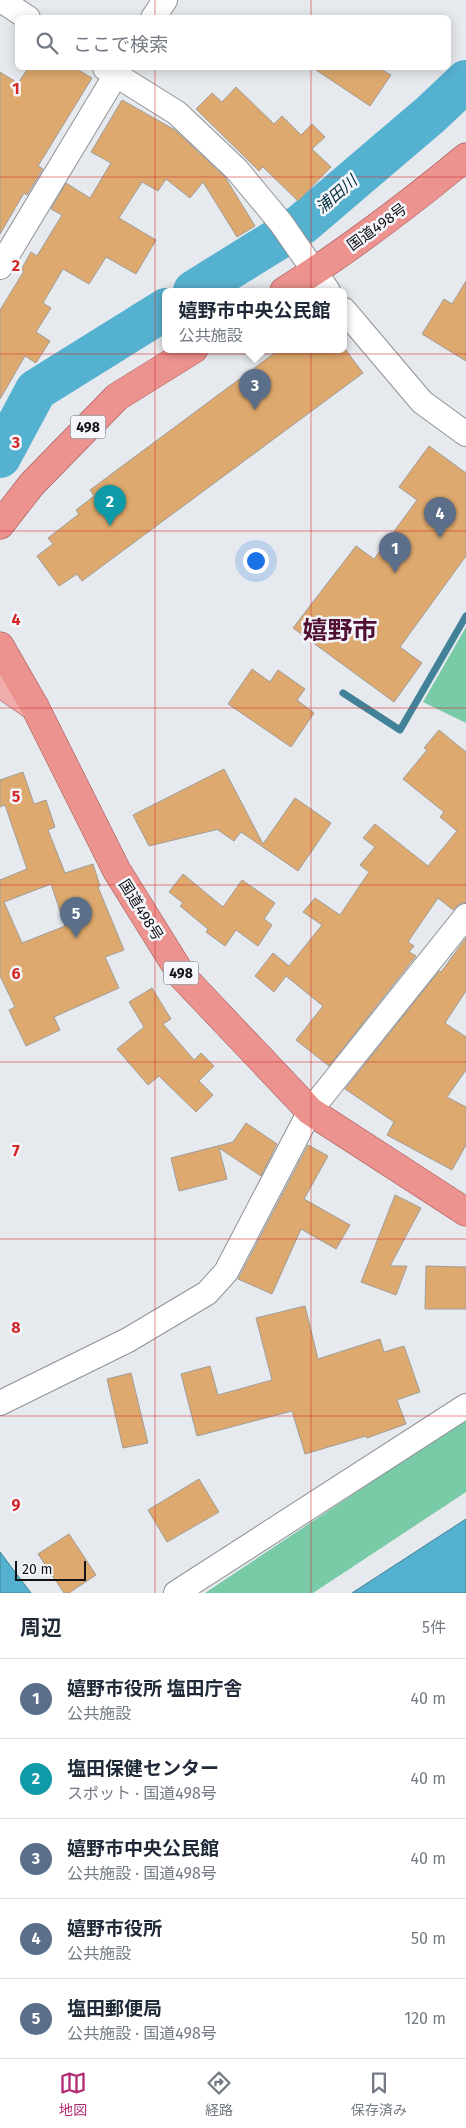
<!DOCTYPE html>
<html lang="ja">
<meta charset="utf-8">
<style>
:root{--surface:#fff;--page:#f2f2f3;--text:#1f2937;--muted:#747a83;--line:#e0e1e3;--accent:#b12c73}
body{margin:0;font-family:"Fira Sans","Noto Sans JP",sans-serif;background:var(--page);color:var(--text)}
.scale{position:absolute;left:15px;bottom:12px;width:71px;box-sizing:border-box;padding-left:5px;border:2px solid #121315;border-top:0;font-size:14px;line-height:18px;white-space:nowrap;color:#121315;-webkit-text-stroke:4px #f4f6fb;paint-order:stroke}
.you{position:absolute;left:255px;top:560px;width:18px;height:18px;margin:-12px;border:4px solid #fff;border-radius:50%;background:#1a73e8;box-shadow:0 0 0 8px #1a73e833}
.badge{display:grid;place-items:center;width:32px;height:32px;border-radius:50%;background:var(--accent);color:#fff;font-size:16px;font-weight:700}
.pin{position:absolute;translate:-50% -41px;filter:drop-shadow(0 1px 2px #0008)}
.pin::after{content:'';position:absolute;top:26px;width:18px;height:15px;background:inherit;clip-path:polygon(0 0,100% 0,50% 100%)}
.popup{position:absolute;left:162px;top:288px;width:185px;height:65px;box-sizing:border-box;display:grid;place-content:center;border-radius:8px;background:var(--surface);filter:drop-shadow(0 1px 4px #0005);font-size:16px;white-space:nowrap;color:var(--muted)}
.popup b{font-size:19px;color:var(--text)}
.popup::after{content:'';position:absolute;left:50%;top:100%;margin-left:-10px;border:10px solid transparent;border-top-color:var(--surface)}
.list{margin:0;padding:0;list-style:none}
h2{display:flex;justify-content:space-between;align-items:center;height:65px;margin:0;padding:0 20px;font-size:21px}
h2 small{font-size:16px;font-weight:400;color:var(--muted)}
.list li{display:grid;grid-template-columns:32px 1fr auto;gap:15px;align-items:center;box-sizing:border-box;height:80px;padding:0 20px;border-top:1px solid var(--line)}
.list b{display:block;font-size:19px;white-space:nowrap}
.list p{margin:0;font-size:16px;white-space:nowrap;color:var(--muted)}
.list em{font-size:16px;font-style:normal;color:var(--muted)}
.icon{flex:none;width:28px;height:28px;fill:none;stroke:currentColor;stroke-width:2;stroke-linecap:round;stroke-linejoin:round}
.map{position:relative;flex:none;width:466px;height:1593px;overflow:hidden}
.search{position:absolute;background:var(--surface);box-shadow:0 2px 12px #0003;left:15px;right:15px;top:15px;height:55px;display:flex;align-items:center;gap:12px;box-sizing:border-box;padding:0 18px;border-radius:8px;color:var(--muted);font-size:19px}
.sheet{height:465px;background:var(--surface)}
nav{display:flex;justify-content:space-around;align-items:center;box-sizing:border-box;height:70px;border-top:1px solid var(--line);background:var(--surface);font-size:14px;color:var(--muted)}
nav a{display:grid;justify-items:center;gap:2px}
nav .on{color:var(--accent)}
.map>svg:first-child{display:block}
.green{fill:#79cba7}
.water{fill:#55b1d0;stroke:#418298}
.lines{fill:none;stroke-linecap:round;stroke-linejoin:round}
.stream{stroke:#418298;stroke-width:7}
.river{stroke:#55b1d0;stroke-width:42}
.building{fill:#dda96e;stroke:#a09d99;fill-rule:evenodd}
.minor-casing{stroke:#8f9296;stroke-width:26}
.primary-casing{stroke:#9c5352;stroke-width:29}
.trunk-casing{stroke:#9c5352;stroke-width:29}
.minor{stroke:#fff;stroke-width:24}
.primary{stroke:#f1adab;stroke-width:28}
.trunk{stroke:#ec928f;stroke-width:28}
.grid{fill:none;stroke:#d62828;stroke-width:1;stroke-opacity:0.55}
.labels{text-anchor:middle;stroke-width:5;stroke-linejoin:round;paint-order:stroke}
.shield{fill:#f4f6fb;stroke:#56575a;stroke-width:1}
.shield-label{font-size:14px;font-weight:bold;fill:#121315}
.street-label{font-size:15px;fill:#121315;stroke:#f4f6fb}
.water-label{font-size:16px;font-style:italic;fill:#03303d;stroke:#f4f6fb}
.town-label{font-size:25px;font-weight:bold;fill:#4f1032;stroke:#f4f6fb}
.grid-label{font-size:16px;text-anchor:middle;font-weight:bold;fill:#d62828;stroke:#f4f6fb;stroke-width:5;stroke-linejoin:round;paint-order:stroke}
</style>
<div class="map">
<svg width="466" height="1593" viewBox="0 0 466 1593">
<rect width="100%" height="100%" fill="#e6e9ed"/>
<!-- green -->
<g class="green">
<path d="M466,627V723L423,702Z"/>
<path d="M466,1419V1492L313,1593H205Z"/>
</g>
<!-- water -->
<g class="water">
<path d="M466,1519V1593H352Z"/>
<path d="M0,1552L31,1593H0Z"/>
</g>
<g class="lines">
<!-- stream -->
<path class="stream" d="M343,693L400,730L466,616"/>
<!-- river -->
<g class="river">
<path d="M194,291L302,224L431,114L466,81"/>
<path d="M0,457L36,390L166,309"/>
</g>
</g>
<!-- building -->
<g class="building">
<path d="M28,68H75L92,78L38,166L43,169L27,195L24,193L0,234V72L18,83Z"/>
<path d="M313,68H379L391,75L370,106Z"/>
<path d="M236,87L274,124L282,116L301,135L312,124L325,137L312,149L331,167L298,201L263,167L259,171L196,109L212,93L222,102Z"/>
<path d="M122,100L175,130L225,177L255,226L237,237L203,182L190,198L166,179L158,191L142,182L119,218L156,240L136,274L106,257L89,284L63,269L43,303L51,308L36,332L50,341L36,363L25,356L0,399V310L24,271L21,270L31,252L37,256L62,215L51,209L66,183L90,198L111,163L91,152Z"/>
<path d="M466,281V361L422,334L444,299L452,304Z"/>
<path d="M280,349H345L363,373L82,581L77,574L59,586L37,556L53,544L48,538L79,514L76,510L94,496L90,490Z"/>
<path d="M429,446L466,473V556L400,647L422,663L394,702L293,628L356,546L374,559L417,500L399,487Z"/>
<path d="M252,669L270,682L278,670L305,689L297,700L314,713L291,747L228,704Z"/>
<path d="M439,730L466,752V903H461L453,910L438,898L408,942L414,946L409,952L416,956L329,1066L296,1040L323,1006L286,976L274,992L255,976L273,953L289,966L322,925L303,912L315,898L340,915L369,872L360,865L375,847L363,838L375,824L428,866L457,831L440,817L444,812L403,779L427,750L424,748Z"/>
<path d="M224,769L263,844L295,798L331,823L298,871L241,832L234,841L218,830L219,829L149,846L133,815Z"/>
<path d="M23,772L34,804L46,800L55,827L48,830L65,873L93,864L100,886L98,887L124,950L105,957L119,988L54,1017L60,1030L26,1046L9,1010L15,1007L0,976V880L27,869L5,805L0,807V780ZM51,884L65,926L22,943L4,902Z"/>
<path d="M183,874L223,907L242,880L275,903L264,919L272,925L258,946L236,930L225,946L206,932L208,929L180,906L183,903L169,892Z"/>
<path d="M466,938V991L445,1023L466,1037V1070L447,1097L466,1107V1145L452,1170L387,1135L394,1122L345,1089L439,971L441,972Z"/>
<path d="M152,988L171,1019L163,1024L194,1060L201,1053L214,1066L199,1081L213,1095L196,1112L159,1076L148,1085L117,1049L144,1027L129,1002Z"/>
<path d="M246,1123L277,1144L261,1176L219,1148L227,1179L179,1191L171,1158L233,1142Z"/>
<path d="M308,1145L328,1156L304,1199L350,1225L336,1249L301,1229L272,1294L238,1279Z"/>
<path d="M395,1195L421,1208L390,1266H407L396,1295L361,1282Z"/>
<path d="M426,1266L466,1267V1309H425Z"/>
<path d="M305,1306L318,1359L380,1339L384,1352L404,1346L420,1392L397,1400L406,1424L367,1438L366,1436L305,1454L292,1411L197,1436L181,1374L210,1366L218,1395L272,1380L256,1318Z"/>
<path d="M131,1373L148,1443L123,1448L107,1379Z"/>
<path d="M199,1479L219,1512L167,1542L148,1510Z"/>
<path d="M69,1534L96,1575L69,1593H64L38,1554Z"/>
</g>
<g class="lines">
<defs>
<g id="minor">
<path d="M1,0L28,18"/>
<path d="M153,18L165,0"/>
<path d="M105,68L177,113L237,170L281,223L328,291"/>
<path d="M0,267L120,68"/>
<path d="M344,310L422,402L466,434"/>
<path d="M0,1403L128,1340L207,1293L226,1272L310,1111L466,916"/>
<path d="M176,1593L466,1406"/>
</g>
<path id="primary" d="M0,683L35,707"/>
<g id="trunk">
<path d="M284,291C347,251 408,205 466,157"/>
<path d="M0,525L32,484L117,397L194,349"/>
<path d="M0,646L35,707L117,871L183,977L310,1111L466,1212"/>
</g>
</defs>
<!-- minor casing -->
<use href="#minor" class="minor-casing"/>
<!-- primary casing -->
<use href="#primary" class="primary-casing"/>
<!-- trunk casing -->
<use href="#trunk" class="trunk-casing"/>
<!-- minor -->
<use href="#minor" class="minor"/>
<!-- primary -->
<use href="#primary" class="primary"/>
<!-- trunk -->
<use href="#trunk" class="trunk"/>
</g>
<!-- grid -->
<path class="grid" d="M155,0V18M311,0V18M155,68V1593M311,68V1593M0,177H466M0,354H466M0,531H466M0,708H466M0,885H466M0,1062H466M0,1239H466M0,1416H466"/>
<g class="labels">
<!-- shield labels -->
<g class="shield">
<rect x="70.5" y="415.5" width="35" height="23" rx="4"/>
<rect x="163.5" y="961.5" width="35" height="23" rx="4"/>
</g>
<g class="shield-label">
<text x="88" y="432">498</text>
<text x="181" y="978">498</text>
</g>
<!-- street labels -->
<g class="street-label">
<text transform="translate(377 227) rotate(-36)" y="5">国道498号</text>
<text transform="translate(141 910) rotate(58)" y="5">国道498号</text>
</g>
<!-- water labels -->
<g class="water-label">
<text transform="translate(336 194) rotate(-41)" y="6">浦田川</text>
</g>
<!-- town labels -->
<g class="town-label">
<text x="340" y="639">嬉野市</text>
</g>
</g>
<g class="grid-label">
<text x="16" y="94">1</text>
<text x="16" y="271">2</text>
<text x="16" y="448">3</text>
<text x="16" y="625">4</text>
<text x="16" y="802">5</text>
<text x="16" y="979">6</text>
<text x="16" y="1156">7</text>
<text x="16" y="1333">8</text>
<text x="16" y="1510">9</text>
</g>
</svg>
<div class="scale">20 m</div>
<div class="you"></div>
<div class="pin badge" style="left:395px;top:573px;background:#5c6f8a">1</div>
<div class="pin badge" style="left:110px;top:526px;background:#0f9aa8">2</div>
<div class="pin badge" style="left:255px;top:410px;background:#5c6f8a">3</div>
<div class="popup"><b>嬉野市中央公民館</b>公共施設</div>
<div class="pin badge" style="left:440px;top:538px;background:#5c6f8a">4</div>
<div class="pin badge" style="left:76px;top:938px;background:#5c6f8a">5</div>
<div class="search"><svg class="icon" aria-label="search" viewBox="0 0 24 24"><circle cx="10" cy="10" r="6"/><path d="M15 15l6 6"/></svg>ここで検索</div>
</div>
<section class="sheet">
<h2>周辺<small>5件</small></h2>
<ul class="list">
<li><span class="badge" style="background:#5c6f8a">1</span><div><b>嬉野市役所 塩田庁舎</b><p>公共施設</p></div><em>40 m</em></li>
<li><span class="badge" style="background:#0f9aa8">2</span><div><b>塩田保健センター</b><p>スポット · 国道498号</p></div><em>40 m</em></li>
<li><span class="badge" style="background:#5c6f8a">3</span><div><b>嬉野市中央公民館</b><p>公共施設 · 国道498号</p></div><em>40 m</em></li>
<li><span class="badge" style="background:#5c6f8a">4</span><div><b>嬉野市役所</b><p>公共施設</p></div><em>50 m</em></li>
<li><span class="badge" style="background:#5c6f8a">5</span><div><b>塩田郵便局</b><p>公共施設 · 国道498号</p></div><em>120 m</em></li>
</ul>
</section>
<nav>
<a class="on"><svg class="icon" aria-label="map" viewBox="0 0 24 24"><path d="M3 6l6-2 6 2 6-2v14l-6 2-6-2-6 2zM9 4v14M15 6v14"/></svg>地図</a>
<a><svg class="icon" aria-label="directions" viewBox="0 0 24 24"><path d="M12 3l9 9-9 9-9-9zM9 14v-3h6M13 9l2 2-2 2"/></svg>経路</a>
<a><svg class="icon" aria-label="saved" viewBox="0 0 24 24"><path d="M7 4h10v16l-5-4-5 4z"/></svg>保存済み</a>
</nav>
